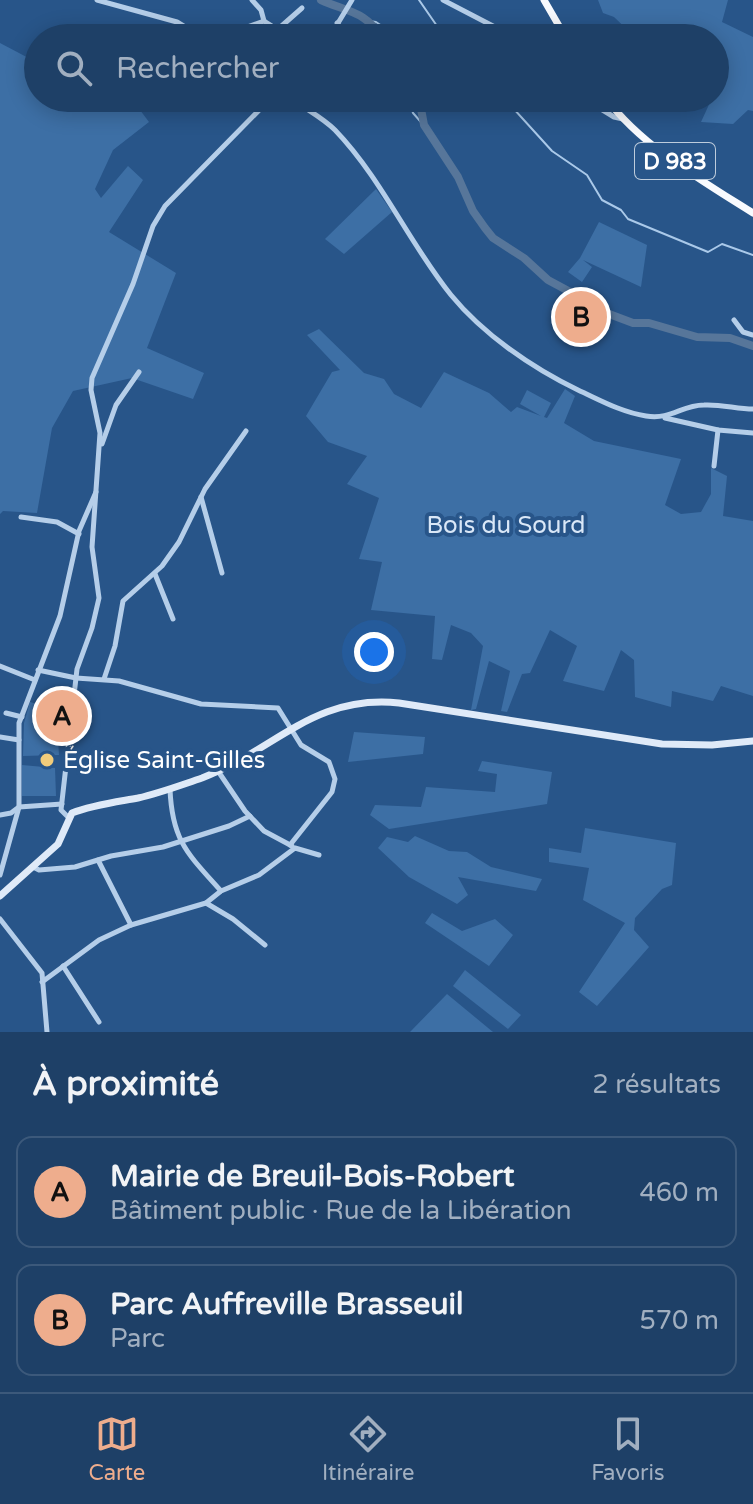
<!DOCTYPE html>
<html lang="fr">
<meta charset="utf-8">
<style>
:root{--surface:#1e4067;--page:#2b4b70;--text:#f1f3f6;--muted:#a1afc0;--line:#3c597b;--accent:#eead8d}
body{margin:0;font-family:"Varela Round",sans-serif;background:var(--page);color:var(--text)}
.you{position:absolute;left:374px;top:652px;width:28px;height:28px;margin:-20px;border:6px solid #fff;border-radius:50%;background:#1a73e8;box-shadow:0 0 0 12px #1a73e833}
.badge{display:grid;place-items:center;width:52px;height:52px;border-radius:50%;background:var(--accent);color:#111;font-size:26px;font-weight:700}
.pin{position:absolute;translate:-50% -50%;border:4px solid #fff;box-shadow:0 2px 8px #0006}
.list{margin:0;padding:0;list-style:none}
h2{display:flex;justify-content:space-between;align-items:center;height:104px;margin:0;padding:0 32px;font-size:34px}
h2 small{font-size:26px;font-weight:400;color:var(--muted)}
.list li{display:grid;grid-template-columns:52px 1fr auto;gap:24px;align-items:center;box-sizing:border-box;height:112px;margin:0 16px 16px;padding:0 16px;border:2px solid var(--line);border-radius:16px}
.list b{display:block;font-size:30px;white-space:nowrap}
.list p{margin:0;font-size:26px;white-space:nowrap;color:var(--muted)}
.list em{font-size:26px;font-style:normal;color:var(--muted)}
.icon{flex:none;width:44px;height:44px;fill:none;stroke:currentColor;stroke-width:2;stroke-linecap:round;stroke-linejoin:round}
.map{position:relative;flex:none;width:753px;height:1032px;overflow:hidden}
.search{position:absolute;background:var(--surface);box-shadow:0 4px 20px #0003;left:24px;right:24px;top:24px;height:88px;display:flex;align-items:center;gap:20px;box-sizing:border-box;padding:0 28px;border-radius:44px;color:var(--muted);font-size:30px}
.sheet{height:360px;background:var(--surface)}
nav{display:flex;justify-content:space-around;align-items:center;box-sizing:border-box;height:112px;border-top:2px solid var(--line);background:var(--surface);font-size:22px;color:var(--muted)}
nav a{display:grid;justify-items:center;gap:4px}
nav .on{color:var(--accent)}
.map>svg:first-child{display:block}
.green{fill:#3d6fa5}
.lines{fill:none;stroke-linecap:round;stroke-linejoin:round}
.stream{stroke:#aac9e9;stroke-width:2}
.river{stroke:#57769a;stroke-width:8}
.street{stroke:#b5cee9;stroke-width:5}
.secondary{stroke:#dfeaf8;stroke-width:7}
.primary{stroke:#f8fafe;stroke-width:7}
.poi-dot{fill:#f1cc7b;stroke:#285589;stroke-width:3}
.labels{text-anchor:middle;stroke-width:8;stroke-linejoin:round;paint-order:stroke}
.shield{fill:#285589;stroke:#beccdc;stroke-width:2}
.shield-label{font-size:22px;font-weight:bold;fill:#fff}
.park-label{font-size:24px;fill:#d9e7f7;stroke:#285589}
.poi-label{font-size:24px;fill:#fff;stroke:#285589;text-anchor:start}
</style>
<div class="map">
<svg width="753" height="1032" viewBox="0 0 753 1032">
<rect width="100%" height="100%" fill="#285589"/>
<!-- green -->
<g class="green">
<path d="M598,0H728L722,22L753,37V111L748,110L733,124L701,122L712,98H715V38H636L614,17L603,13Z"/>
<path d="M0,43L38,63V98H99L111,109L126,98H131L149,122L113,150L95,189L101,198L128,166L143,180L109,232L176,273L147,348L204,373L193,399L132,378L73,391L52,428L37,513L3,511L0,514Z"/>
<path d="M376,189L392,212L344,254L325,239Z"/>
<path d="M599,222L647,245L641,287L583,260L592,267L582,282L568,272L580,258Z"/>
<path d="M319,329L364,373L384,379L394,394L421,408L444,372L489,393L511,412L517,407L541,416L520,404L527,390L551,403L544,417L547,418L565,389L575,396L564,423L594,441L681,459L665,505L681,514L701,512L711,494V468L727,476L723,516L753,521V696L721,686L713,701L672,691L671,707L635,697L634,660L621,650L604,691L563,681L577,646L550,630L530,673L522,674L507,712L501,711L510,671L489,661L476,709L471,710L483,646L471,633L451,625L442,660L432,659L435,616L371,610L382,562L359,559L379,498L347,484L367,456L328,442L306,416L332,372L340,370L307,335Z"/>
<path d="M30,702L56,709L59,755L23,756L24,723Z"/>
<path d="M354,732L425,737L423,754L348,762Z"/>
<path d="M482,761L552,772L547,804L389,829L370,815L375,805L421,807L426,787L495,792L497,774L478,771Z"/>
<path d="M22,765L55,768L56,796H22Z"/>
<path d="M585,828L676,843L672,885L662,889L635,918L634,930L649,947L597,1006L579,992L625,923L583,900L589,868L549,862V848L581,853Z"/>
<path d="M415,836L449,851L467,852L491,867L542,879L536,891L458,877L468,895L457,904L409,877L378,848L387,837L408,842Z"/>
<path d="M432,913L462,931L495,919L513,935L489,966L425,923Z"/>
<path d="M465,970L521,1015L508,1029L453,986Z"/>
<path d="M447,994L493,1032H410Z"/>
</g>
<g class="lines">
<!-- stream -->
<g class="stream">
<path d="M419,0L437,26L451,38"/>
<path d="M369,21L376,22L385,28V38"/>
<path d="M407,98L413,113L428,130"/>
<path d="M504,98L552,151L587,175L602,200L621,210L628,219L708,252L722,244L753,255"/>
</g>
<!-- river -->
<g class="river">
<path d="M321,0C347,12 366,11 382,38"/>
<path d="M419,98L424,125L458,177L473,211L485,228L493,238L524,258L548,280L574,294L580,303L633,323H649L697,337L730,338L753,346"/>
</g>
<!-- street -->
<g class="street">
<path d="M97,0L177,22L203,38"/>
<path d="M252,0L261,10L264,21"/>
<path d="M443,0L516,38"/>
<path d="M337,23L349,38"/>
<path d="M277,30L302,8"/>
<path d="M236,38L247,27L264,21L291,38"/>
<path d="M329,38L352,0"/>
<path d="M291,98C305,109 322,117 335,130C382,179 409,243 451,295C483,334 532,368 578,390C600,400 621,412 646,416C672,420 681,405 704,405C721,404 737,409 753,409"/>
<path d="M583,98L614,117L623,119"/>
<path d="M734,320L743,332L753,335"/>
<path d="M665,418L718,430L753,433"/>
<path d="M102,444L116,405L139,372"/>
<path d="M714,466L718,430"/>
<path d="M201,497L222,573"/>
<path d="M21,517L57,522L79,534"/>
<path d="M155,574L173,619"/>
<path d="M0,666L35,680"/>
<path d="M38,670L76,678L119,681L201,704L278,708L301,745L329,762L335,779L332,792L290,845"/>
<path d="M104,679L115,646L123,601L162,566L179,542L205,489L246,431"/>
<path d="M6,713L22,717"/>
<path d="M0,737L19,740"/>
<path d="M218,771L245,811L264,831L292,846"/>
<path d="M170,789C172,841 188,854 221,891"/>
<path d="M0,815L11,813L19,807L62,804"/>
<path d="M68,817L61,810L77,669L92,628L99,598L92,547L100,433L91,390L92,378L133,284L153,226L165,206L271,98"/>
<path d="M98,860L131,925"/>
<path d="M33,867L39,870L75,867L111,856L163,847L229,826L250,816"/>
<path d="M0,875L19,807V723L60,616L79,531L96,492"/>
<path d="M206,903L233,919L265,945"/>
<path d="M0,919L42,973L47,1032"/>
<path d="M63,966L99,1022"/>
<path d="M42,982L99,940L131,925L206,903L221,891L259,875L295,848L319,855"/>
</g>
<!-- secondary -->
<path class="secondary" d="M0,896L58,844L72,813C92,805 116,802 138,798C160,793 181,785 202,778C275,750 314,694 399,703L662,744L712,745L753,741"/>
<!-- primary -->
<g class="primary">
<path d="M544,0L566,38"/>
<path d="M606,98C640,145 704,182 753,213"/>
</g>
</g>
<!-- markers -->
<circle class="poi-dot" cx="47" cy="760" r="8"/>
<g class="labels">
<!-- shield labels -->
<rect class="shield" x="635" y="143" width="80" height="36" rx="6"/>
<g class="shield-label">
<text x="675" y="169">D 983</text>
</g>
<!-- park labels -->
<g class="park-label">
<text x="506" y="533">Bois du Sourd</text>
</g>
<!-- poi labels -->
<g class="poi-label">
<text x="63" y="768">Église Saint-Gilles</text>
</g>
</g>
</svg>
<div class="you"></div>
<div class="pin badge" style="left:62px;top:716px">A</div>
<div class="pin badge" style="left:581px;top:317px">B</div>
<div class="search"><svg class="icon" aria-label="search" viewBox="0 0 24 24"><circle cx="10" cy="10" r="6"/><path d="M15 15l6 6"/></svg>Rechercher</div>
</div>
<section class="sheet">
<h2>À proximité<small>2 résultats</small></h2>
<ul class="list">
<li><span class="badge">A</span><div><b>Mairie de Breuil-Bois-Robert</b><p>Bâtiment public · Rue de la Libération</p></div><em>460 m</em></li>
<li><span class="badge">B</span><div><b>Parc Auffreville Brasseuil</b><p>Parc</p></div><em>570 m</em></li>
</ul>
</section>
<nav>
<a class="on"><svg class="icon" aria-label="map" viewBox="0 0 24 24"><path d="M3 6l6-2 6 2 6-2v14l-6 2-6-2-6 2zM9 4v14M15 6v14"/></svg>Carte</a>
<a><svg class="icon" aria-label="directions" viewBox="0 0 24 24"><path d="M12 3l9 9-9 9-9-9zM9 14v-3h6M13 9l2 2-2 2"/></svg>Itinéraire</a>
<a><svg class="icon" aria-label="saved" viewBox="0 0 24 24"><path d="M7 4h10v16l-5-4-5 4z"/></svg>Favoris</a>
</nav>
